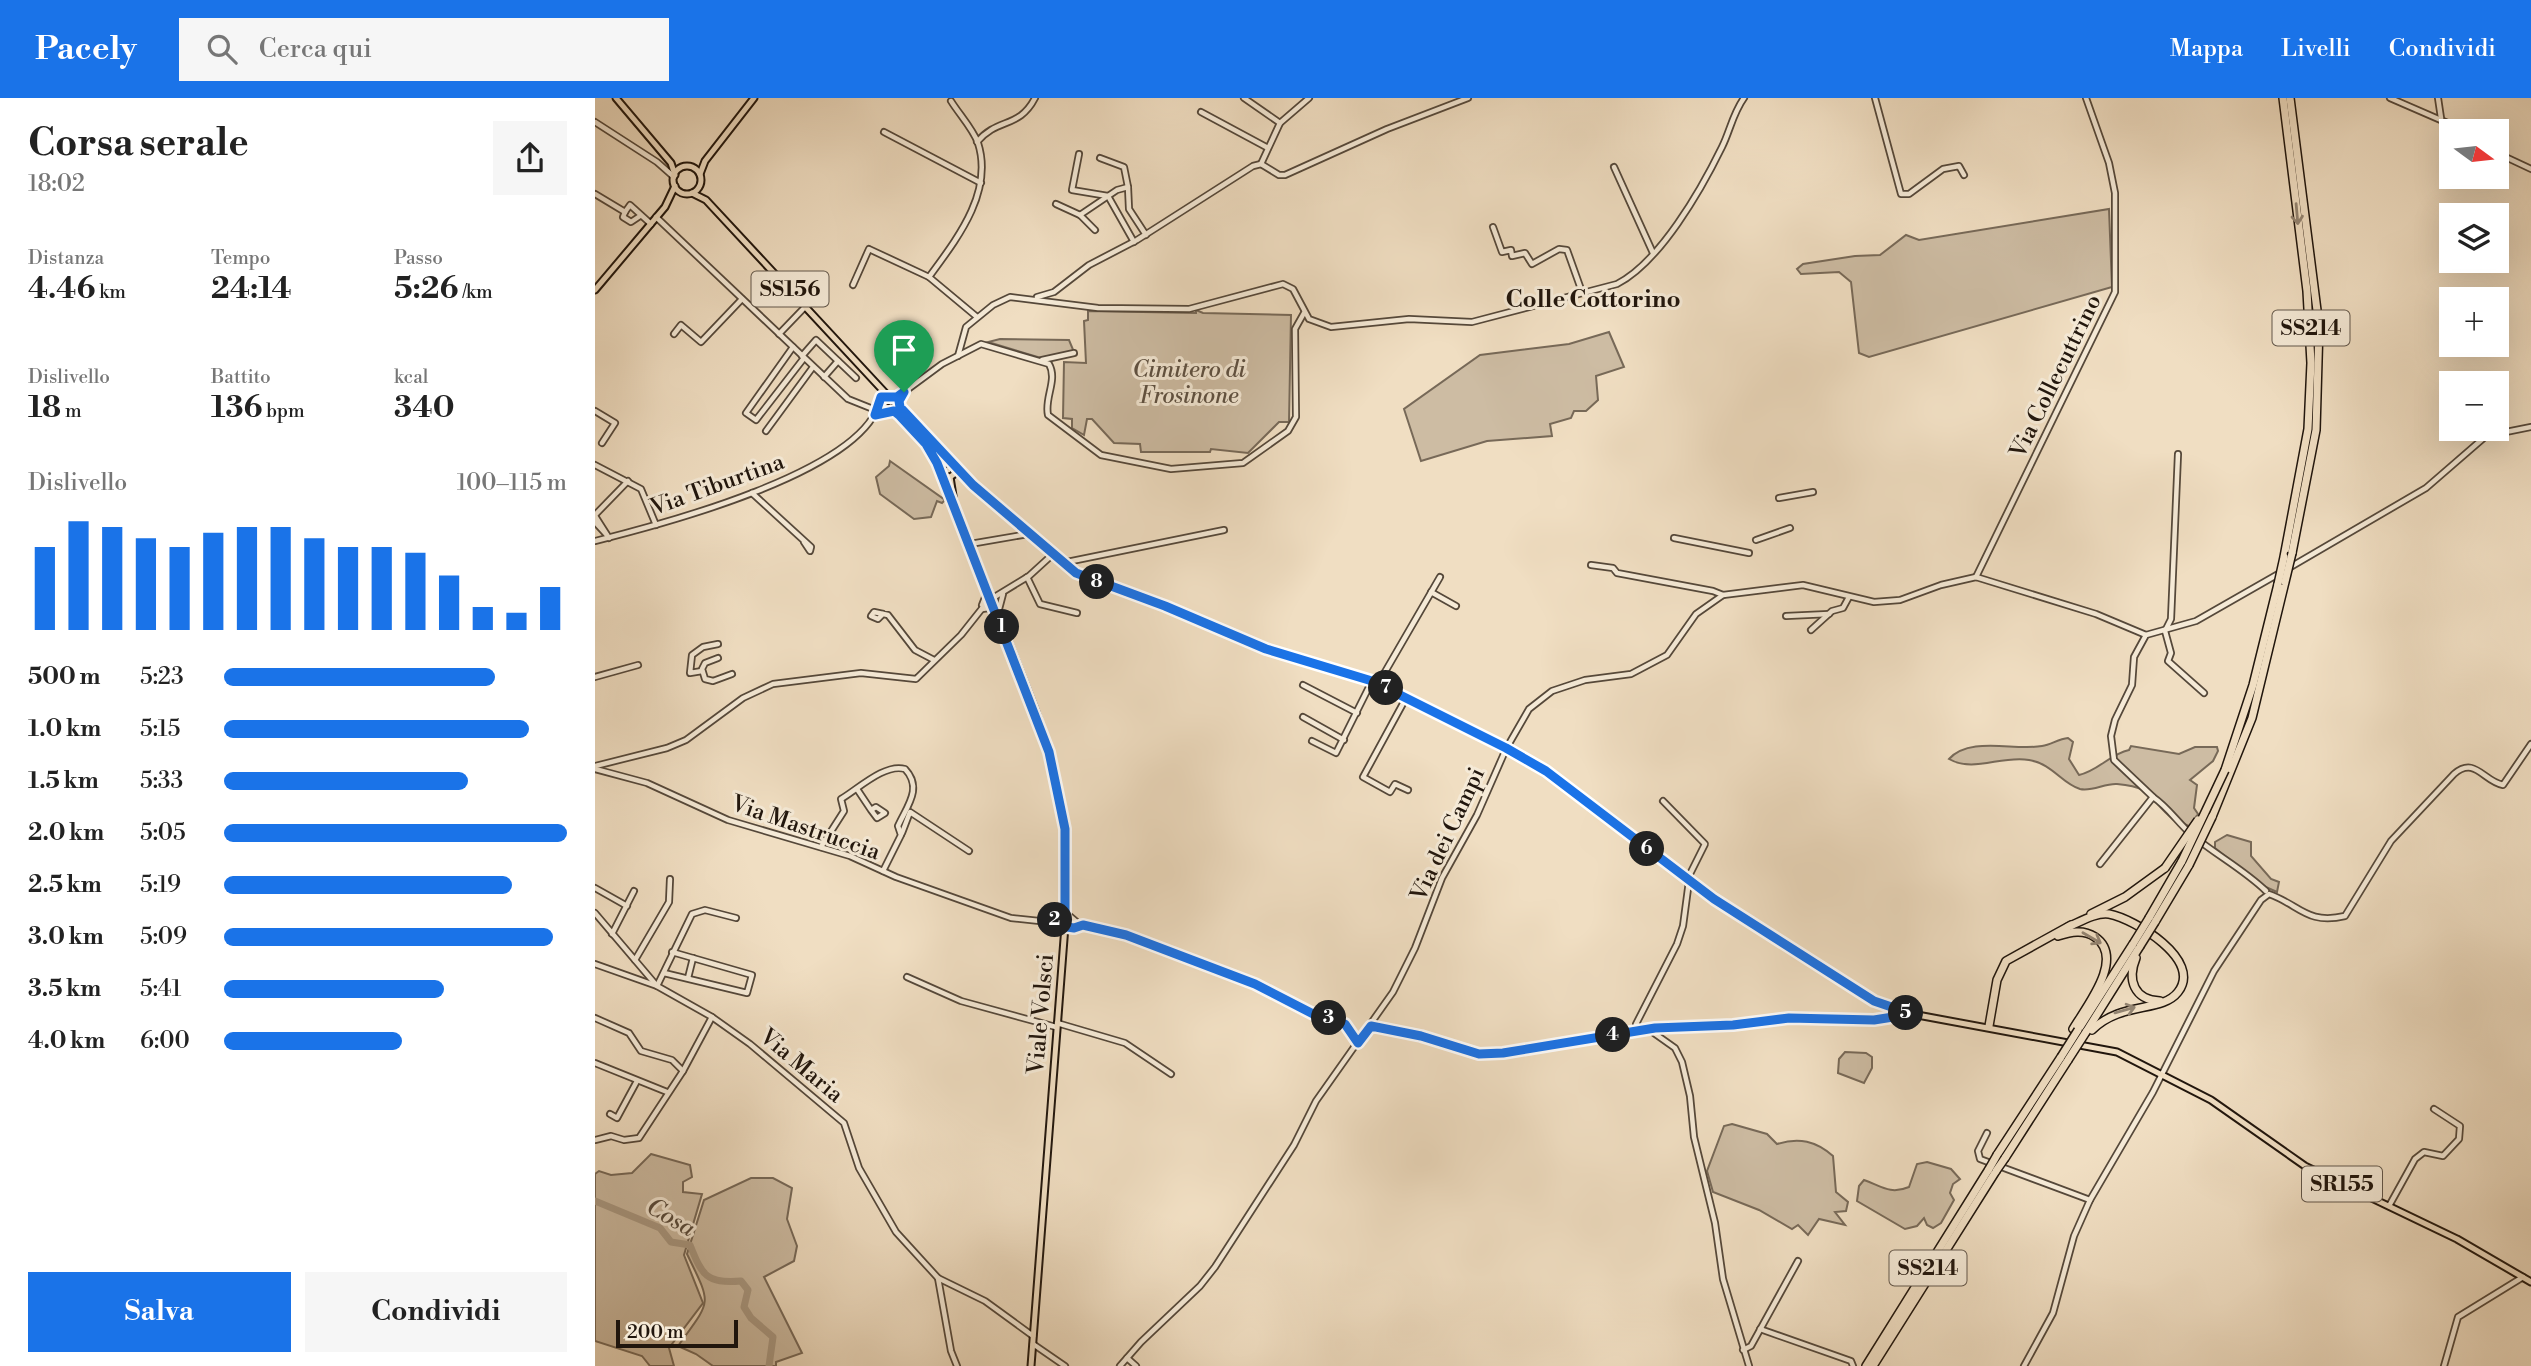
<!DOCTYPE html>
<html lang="it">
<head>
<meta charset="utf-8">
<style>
	body { margin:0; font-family:"Libre Bodoni",serif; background:#f6f6f6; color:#222; height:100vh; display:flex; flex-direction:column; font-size:26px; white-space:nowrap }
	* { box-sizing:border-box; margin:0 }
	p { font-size:23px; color:#767676 }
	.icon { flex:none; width:38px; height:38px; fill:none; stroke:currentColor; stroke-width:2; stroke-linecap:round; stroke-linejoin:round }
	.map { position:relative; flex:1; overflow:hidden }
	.panel { display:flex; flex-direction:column; background:#fff; width:595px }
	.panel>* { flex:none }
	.needle { width:46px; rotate:105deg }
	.controls { position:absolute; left:1844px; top:21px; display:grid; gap:14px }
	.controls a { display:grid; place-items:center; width:70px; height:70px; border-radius:0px; background:#fff; box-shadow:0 7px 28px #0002; font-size:35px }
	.scale { position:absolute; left:21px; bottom:18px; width:122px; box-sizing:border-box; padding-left:7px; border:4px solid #21160d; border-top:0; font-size:19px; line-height:24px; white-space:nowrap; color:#21160d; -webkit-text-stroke:5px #f5ead7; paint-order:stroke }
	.pin { position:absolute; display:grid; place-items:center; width:60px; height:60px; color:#fff; margin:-72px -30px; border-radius:50% 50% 50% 0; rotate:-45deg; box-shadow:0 0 7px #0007 }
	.pin .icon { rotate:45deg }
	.km { position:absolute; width:35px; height:35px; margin:-18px; border-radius:50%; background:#222; color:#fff; font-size:19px; line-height:35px; text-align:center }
	.round { display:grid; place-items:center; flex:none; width:74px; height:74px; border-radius:0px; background:#f6f6f6 }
	.summary { display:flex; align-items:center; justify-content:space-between; height:119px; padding:0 28px }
	h1 { font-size:38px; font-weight:700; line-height:52px }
	.metrics { display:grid; grid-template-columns:repeat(3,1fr); gap:10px; height:119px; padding:7px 28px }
	.metrics div { display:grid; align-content:center }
	.metrics b { font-size:30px; font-weight:700 }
	.metrics small { font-size:19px; font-weight:400 }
	.metrics p { font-size:19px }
	.chart { height:196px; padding:14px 28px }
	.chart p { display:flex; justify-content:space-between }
	.chart svg { width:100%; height:126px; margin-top:7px; stroke:#1a73e8; stroke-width:6 }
	.button { display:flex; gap:14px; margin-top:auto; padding:14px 28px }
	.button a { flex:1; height:80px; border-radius:0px; background:#1a73e8; color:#fff; font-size:28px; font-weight:700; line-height:80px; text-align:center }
	.button a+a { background:#f6f6f6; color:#222 }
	ul { padding:0 28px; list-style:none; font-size:23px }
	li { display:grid; grid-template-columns:112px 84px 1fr; align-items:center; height:52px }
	li i { height:18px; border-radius:9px; background:#1a73e8 }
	header { display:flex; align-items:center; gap:42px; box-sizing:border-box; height:98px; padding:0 35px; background:#1a73e8; color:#fff }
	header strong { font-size:33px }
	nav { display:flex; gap:38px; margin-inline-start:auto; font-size:24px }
	.search { width:490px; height:63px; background:#f6f6f6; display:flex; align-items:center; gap:18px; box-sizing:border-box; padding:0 24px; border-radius:0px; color:#767676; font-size:26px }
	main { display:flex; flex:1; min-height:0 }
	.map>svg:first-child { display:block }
	.green { fill:#cdbca3; stroke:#776958; stroke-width:2 }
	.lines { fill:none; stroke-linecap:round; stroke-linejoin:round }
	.river { stroke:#aa9a84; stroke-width:7 }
	.minor-casing { stroke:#55483a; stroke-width:8 }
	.major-casing { stroke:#21160d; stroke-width:9 }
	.highway-casing { stroke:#21160d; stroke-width:10 }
	.minor { stroke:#f5ead7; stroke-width:4.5 }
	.major { stroke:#f0dec2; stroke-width:5 }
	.highway { stroke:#f0dec2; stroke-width:7 }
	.highway-bridge-casing { stroke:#21160d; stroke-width:10; stroke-linecap:butt }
	.highway-bridge { stroke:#f0dec2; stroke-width:7 }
	.oneway { stroke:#938471 }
	.route-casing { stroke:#fff; stroke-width:14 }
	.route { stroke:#1a73e8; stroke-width:9 }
	.labels { text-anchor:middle; stroke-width:6; stroke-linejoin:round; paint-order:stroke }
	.shield { fill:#f5ead7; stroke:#61564a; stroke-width:2 }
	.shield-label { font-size:21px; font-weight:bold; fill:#21160d }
	.park-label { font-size:23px; font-style:italic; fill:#5d5042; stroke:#f5ead7 }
	.street-label { font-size:23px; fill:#21160d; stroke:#f5ead7 }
	.neighbourhood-label { font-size:24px; font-weight:bold; fill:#21160d; stroke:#f5ead7 }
	.water-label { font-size:24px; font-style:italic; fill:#584b3d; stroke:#f5ead7 }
</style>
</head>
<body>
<header>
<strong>Pacely</strong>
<div class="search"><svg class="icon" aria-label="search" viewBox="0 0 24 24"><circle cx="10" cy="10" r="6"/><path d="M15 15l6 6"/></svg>Cerca qui</div>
<nav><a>Mappa</a><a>Livelli</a><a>Condividi</a></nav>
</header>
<main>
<section class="panel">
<div class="summary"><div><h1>Corsa serale</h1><p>18:02</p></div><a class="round"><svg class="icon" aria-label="share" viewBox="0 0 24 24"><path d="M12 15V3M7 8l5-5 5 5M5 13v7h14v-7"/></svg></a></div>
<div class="metrics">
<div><p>Distanza</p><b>4.46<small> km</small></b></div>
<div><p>Tempo</p><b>24:14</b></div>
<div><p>Passo</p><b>5:26<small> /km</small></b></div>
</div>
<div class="metrics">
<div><p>Dislivello</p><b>18<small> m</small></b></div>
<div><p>Battito</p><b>136<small> bpm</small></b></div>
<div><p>kcal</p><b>340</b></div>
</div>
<div class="chart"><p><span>Dislivello</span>100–115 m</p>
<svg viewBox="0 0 160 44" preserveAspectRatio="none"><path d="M5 44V15M15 44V6M25 44V8M35 44V12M45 44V15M55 44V10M65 44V8M75 44V8M85 44V12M95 44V15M105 44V15M115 44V17M125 44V25M135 44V36M145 44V38M155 44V29"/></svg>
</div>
<ul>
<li><b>500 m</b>5:23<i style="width:79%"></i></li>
<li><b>1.0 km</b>5:15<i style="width:89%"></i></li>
<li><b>1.5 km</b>5:33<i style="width:71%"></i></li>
<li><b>2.0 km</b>5:05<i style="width:100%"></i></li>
<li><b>2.5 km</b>5:19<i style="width:84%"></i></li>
<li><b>3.0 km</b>5:09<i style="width:96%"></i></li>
<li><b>3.5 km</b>5:41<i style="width:64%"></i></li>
<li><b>4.0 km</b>6:00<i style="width:52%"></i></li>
</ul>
<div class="button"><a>Salva</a><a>Condividi</a></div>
</section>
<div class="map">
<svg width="1936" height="1268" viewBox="0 0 1936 1268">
	<rect width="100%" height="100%" fill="#f0dec2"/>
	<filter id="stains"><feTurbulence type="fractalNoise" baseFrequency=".00286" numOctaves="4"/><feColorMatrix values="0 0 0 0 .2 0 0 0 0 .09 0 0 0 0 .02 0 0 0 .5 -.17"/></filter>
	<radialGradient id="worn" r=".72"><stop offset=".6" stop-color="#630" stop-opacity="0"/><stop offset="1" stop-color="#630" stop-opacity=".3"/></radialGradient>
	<g class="green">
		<polygon points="1514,111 1517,189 1274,259 1264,255 1256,184 1244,174 1206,176 1202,171 1208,166 1260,158 1285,157 1311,137 1324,142"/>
		<polygon points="601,212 608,215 696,217 694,324 684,324 653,355 616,351 615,354 546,354 545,346 519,345 497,321 492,321 489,337 477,330 477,321 468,320 469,264 491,265 489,223 493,222 493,213 601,215"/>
		<polygon points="1014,234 1029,269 1001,278 1003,302 991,313 979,313 976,320 955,326 957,338 892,343 826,363 809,311 885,257 974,246"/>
		<polygon points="405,241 474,242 479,254 446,260 393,244"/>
		<polygon points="295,363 350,402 347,405 342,403 336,419 319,421 285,396 281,379 294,368"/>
		<path d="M1473,640l5,4 -4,17 10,16c19,-4 31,-21 50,-25l2,-4 48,8 16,-7h22l1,4 -5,10 -23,19 7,5 -3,23 4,6 -9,12c-5,-3 -11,-3 -15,-6 -26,-20 -18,-33 -57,-36 -12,-1 -25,8 -37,5 -19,-6 -27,-25 -51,-29 -28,-5 -55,13 -80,-1 21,-23 65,-8 93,-13 9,-1 16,-7 26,-8z"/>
		<polygon points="1632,737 1656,744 1656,758 1676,781 1684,784 1682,794 1664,786 1620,750 1620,744"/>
		<polygon points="1250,954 1271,955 1277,959 1277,970 1269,985 1243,975 1244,961"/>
		<path d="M1137,1026l35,10 10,10c22,-7 39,-3 56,12l3,36 12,10 -2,9 -11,1 10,13 -26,-6 -11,16 -10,-10 -6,4 -33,-19 -46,-18 -6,-21 17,-45z"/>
		<polygon points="56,1056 95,1067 97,1079 88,1084 88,1094 107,1096 89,1157 108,1205 74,1250 79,1268 55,1268 47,1258 0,1243 0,1076 4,1073 16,1077 37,1075"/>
		<path d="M1332,1064l24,7 9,10 -7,5 -3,9 4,7 -13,23 -8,5 -6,-3 -3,-7 -7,8 -12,3 -48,-28 2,-15 5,-6c17,6 26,15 45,7l8,-23z"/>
		<path d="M156,1080h22l19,10 -5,31 10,27 -3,15 -30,16 38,76 -26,9v4h-63l-17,-12 -18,-8c34,-47 34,-40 9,-92l17,-54z"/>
	</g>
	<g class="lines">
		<path class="river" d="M0,1103l65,27 11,14 19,3c12,30 16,39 51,36l7,9 -4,17 7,11 22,19 -4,29"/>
		<defs>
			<g id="minor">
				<polyline points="649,0 685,25"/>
				<polyline points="1280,0 1306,96 1314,96 1348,71 1364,68 1369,77"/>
				<polyline points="1795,0 1871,33"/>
				<polyline points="1843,0 1846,20"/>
				<path d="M356,3c8,13 22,28 27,42 16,50 -22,97 -49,134l48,40"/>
				<polyline points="606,14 673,50"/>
				<polyline points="0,24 62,64 79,79"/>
				<polyline points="289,34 386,85"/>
				<path d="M382,44c21,-25 42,-13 58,-44"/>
				<polyline points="1902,55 1936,71"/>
				<polyline points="484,56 477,92 513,98 539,144"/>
				<polyline points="505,60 529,69 533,89"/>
				<polyline points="666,66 685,25 714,0"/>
				<polyline points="1019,69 1058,155"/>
				<polyline points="0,96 30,114"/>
				<polyline points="461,106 485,117 522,92 533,89 534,111 551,137"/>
				<polyline points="30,114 35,107 56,126"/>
				<polyline points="30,114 28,119 36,124 45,118"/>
				<polyline points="485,117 500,132"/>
				<polyline points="61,119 253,301 278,311 280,317"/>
				<polyline points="898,129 907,154 916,152 917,158 930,155 937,166 964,151 972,152 987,194"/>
				<polyline points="258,187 274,151 334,179"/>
				<polyline points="442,199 459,194 494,167 542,142 658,68 666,66 684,77 690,77 792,31 873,0"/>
				<polyline points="79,236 86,227 106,244 147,201"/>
				<polyline points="184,236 210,209"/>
				<polyline points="198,249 151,315 161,322 209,260"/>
				<polyline points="207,258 221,242 261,280"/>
				<path d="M363,258l8,-29 27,-22 17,-8 88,11 91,1 94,-25 10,5 16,30 22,8 78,-8 63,3 145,-38c43,-22 84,-94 105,-137 8,-16 11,-34 22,-49"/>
				<polyline points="447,262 479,255"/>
				<polyline points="229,279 243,263"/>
				<path d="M295,299l10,-2 42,-31 39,-20 68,20c9,16 -5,34 -1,51l53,40 70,14 72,-6 45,-32 8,-14 -1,-88 9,-16"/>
				<polyline points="0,313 20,325 7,345"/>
				<polyline points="171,333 218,269"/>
				<polyline points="1583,356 1576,521 1570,533 1576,555 1573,563 1609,595"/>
				<polyline points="0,367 46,391 61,427"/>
				<polyline points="157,395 216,449 215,453 209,444"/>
				<polyline points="1184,400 1218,394"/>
				<polyline points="0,417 33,383"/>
				<polyline points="0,418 14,440"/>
				<polyline points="0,424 11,436"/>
				<polyline points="1079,440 1154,455"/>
				<polyline points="1161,442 1195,430"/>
				<path d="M0,443c64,-16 270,-69 285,-141"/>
				<polyline points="375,446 433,436"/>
				<polyline points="467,465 629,432"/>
				<polyline points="996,467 1018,470 1022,475 1118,493 1128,497"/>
				<polyline points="1692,471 1831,390 1891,338 1936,329"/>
				<polyline points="432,479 445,506 482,515"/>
				<polyline points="1381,479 1520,194 1520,95 1514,65 1491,0"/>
				<polyline points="1381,479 1501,516 1551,537"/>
				<polyline points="836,494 861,508"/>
				<polyline points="387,507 393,492"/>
				<polyline points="387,511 394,510 403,518"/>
				<polyline points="403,515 408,496"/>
				<polyline points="288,516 283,521 276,518 279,514 293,517 320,552 339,562"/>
				<polyline points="1191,518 1234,516"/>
				<polyline points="1216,532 1237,513 1248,510 1254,499"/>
				<polyline points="123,560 110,565 107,571 110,581 118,583 137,576"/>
				<polyline points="107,573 95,575 97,557 108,549 123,546"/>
				<polyline points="0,579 43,567"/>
				<polyline points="783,586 845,479"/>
				<polyline points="708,587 762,615"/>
				<polyline points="811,600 768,679 795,694 800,686 813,692"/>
				<polyline points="708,619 749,642"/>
				<polyline points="717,643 741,655 777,583"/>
				<polyline points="0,668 72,650 91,642 148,600 178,586 266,575 321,581 366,537 393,503 434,478 457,457"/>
				<polyline points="0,671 52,685 133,722 255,758 301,779 416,820 454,824 470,814 484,826 531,837 593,859 660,885 724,919 750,926 763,945"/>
				<polyline points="262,691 276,712 281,709 290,715 282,720 276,712"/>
				<polyline points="1558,699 1519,662 1516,638 1520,622 1537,587 1539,559 1551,537 1601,523 1685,475"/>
				<polyline points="1068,703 1110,746 1092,782"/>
				<polyline points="307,735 315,714 374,753"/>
				<path d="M226,749l23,-36 -3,-12c17,-10 44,-36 64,-30 18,19 2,37 -7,57l3,9 -18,36"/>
				<path d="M1505,766l53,-67c15,10 25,26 39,38 24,20 51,34 74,56"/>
				<polyline points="0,790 32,808"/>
				<polyline points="0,815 62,888 117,919 155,946 249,1025 264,1070 301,1134 343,1180 356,1253 362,1268"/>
				<polyline points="459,827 487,828"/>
				<polyline points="17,836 39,793"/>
				<polyline points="40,862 74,804 75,781"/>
				<polyline points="0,866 62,888 97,816 110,812 141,820"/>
				<polyline points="69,875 152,895 157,877 77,854"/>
				<polyline points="312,879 366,903 461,929"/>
				<polyline points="93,880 98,860"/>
				<polyline points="0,920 34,935 46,953 77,962 88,973 44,1040 29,1042 16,1038 0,1042"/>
				<polyline points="462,925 530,945 576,976"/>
				<polyline points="776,928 826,938 884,956 908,955 1056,933 1080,950 1087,964 1095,998 1099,1039 1120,1125 1128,1181 1154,1268"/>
				<polyline points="1049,933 1041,926 1082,846 1088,828 1094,783"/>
				<polyline points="1056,933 1060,930 1138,927 1194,920 1279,922 1317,916"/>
				<polyline points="0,965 72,994"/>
				<polyline points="88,973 117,919"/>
				<polyline points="15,1016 22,1020 42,983"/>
				<polyline points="1392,1035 1383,1053 1385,1061 1495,1102"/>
				<polyline points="1794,1108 1820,1061 1829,1054 1848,1058 1864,1041 1865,1028 1839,1011"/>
				<polyline points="343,1180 390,1203 438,1238"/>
				<polyline points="1165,1231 1256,1263 1258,1268"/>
				<polyline points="438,1246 470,1268"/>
				<polyline points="1148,1252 1156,1248 1203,1163"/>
				<polyline points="532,1260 541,1268"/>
				<polyline points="525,1268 546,1244 605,1188 620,1169 699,1047 721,1003 798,894 820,850 847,780 882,717 911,651 934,611 957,593 990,582 1036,576 1072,557 1101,516 1128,497 1208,487 1279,504 1305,502 1346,487 1381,479"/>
				<path d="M1429,1268l29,-53 21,-77 16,-36 63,-108 61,-121 47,-71 8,-6c31,11 38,31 76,22l46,-75 63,-67c21,-18 29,7 49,11l28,-41"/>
				<polyline points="1849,1268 1863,1219 1928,1179"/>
			</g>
			<g id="major">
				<polyline points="21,0 76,65 80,77"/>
				<circle cx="92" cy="82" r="14"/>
				<polyline points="105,76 110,63 159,0"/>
				<polyline points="97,95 111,102 294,299"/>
				<polyline points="0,192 70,109 80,88"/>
				<circle cx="353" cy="372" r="7"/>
				<polyline points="359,369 457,457 481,475 570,508 671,551 777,583 951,673 1092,782 1279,903 1317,916 1522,954 1616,1002 1710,1068 1862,1141 1936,1184"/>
				<path d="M346,374c-14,-31 -33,-49 -59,-68v-7l9,1 60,66"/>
				<polyline points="347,376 349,388 369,430 441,614 454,654 470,731 470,828 436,1268"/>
				<polyline points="355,379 359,404"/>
			</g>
			<g id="highway">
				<polyline points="1688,0 1712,193 1716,265 1713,331 1689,459"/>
				<polyline points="1695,0 1724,228 1721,332 1697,455"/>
				<polyline points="1630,672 1658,587 1683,486"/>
				<polyline points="1617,719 1657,620 1690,484"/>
				<polyline points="1496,816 1530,799 1570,770"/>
				<polyline points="1554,820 1587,763"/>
				<polyline points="1560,824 1594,767"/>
				<path d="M1473,829c12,-5 28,-15 41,-13 26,5 94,46 69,78 -16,21 -57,9 -86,38"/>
				<path d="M1463,838c13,-4 25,-7 37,1 31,21 -9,70 -22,92"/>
				<path d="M1541,860c-9,22 -2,42 24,43"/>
				<polyline points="1394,928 1402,882 1411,863 1476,827"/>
				<polyline points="1483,932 1538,846"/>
				<polyline points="1491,934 1545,848"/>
				<polyline points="1402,1057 1466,959"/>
				<polyline points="1410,1060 1473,962"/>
				<polyline points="1271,1268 1394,1071"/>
				<polyline points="1278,1268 1401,1073"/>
			</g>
		</defs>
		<use href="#minor" class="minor-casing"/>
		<use href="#major" class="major-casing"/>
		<use href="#highway" class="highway-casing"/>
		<use href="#minor" class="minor"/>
		<use href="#major" class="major"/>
		<use href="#highway" class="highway"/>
		<defs>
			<g id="highway-bridge">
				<polyline points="1690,484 1697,455"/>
				<polyline points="1683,486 1689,459"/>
				<polyline points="1587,763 1630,672"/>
				<polyline points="1594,767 1617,719"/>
				<polyline points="1570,770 1603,722"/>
				<polyline points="1538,846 1554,820"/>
				<polyline points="1545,848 1560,824"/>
				<polyline points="1466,959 1483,932"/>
				<polyline points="1473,962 1491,934"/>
				<polyline points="1394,1071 1402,1057"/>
				<polyline points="1401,1073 1410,1060"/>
			</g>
		</defs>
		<use href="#highway-bridge" class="highway-bridge-casing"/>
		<use href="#highway-bridge" class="highway-bridge"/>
	</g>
	<defs><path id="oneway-shaft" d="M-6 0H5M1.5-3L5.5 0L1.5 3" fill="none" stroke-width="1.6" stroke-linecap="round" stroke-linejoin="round" transform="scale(1.75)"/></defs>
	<g class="oneway">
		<use href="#oneway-shaft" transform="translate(1702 116) rotate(85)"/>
		<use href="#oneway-shaft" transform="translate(1497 840) rotate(30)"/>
		<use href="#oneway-shaft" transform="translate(1530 912) rotate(-16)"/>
	</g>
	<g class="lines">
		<defs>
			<polygon id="route" points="309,294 304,303 305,309 378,387 481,475 570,508 671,551 777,583 911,650 951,673 1119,801 1279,903 1317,916 1279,922 1194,920 1138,927 1060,930 908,955 884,956 826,938 776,928 763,945 750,926 724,919 660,886 531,837 488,827 479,830 459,827 454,824 470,814 470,731 454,654 342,365 331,346 304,317 299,313 280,317 286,299 302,299"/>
		</defs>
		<use href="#route" class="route-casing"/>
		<use href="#route" class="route"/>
	</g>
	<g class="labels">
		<g class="shield">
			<rect x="156.5" y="173.5" width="77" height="35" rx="5"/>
			<rect x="1677.5" y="212.5" width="77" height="35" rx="5"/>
			<rect x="1707" y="1068.5" width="80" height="35" rx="5"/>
			<rect x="1294.5" y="1152.5" width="77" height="35" rx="5"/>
		</g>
		<g class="shield-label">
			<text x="195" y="198">SS156</text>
			<text x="1716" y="237">SS214</text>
			<text x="1747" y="1093">SR155</text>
			<text x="1333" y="1177">SS214</text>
		</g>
		<g class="park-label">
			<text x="594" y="279">Cimitero di<tspan x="594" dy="26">Frosinone</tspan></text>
		</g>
		<g class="street-label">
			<text transform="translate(1460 278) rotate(-64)" y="8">Via Collecuttrino</text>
			<text transform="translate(122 386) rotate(-20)" y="8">Via Tiburtina</text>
			<text transform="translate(211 729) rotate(19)" y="8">Via Mastruccia</text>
			<text transform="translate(852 736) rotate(-65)" y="8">Via dei Campi</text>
			<text transform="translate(445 916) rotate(-85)" y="8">Viale Volsci</text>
			<text transform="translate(207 967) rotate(40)" y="8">Via Maria</text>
		</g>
		<g class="neighbourhood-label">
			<text x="998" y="209">Colle Cottorino</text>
		</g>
		<g class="water-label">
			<text transform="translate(76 1119) rotate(30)" y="8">Cosa</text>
		</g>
	</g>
	<rect width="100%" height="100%" filter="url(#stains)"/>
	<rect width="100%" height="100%" fill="url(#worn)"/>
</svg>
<div class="controls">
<a><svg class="needle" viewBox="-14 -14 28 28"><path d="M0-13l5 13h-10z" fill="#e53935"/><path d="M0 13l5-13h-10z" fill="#767676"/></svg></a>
<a><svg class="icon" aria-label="layers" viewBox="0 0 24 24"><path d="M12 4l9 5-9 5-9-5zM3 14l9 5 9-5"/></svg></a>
<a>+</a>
<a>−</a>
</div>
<div class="scale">200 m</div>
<div class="pin" style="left:309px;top:294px;background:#1e9e55"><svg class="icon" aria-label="arrive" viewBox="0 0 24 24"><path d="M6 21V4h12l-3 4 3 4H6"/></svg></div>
<b class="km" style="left:407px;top:529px">1</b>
<b class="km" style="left:460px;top:822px">2</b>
<b class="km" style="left:734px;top:920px">3</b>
<b class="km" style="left:1018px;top:937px">4</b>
<b class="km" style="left:1311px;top:915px">5</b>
<b class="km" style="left:1052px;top:751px">6</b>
<b class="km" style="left:791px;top:590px">7</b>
<b class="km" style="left:502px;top:484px">8</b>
</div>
</main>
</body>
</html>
